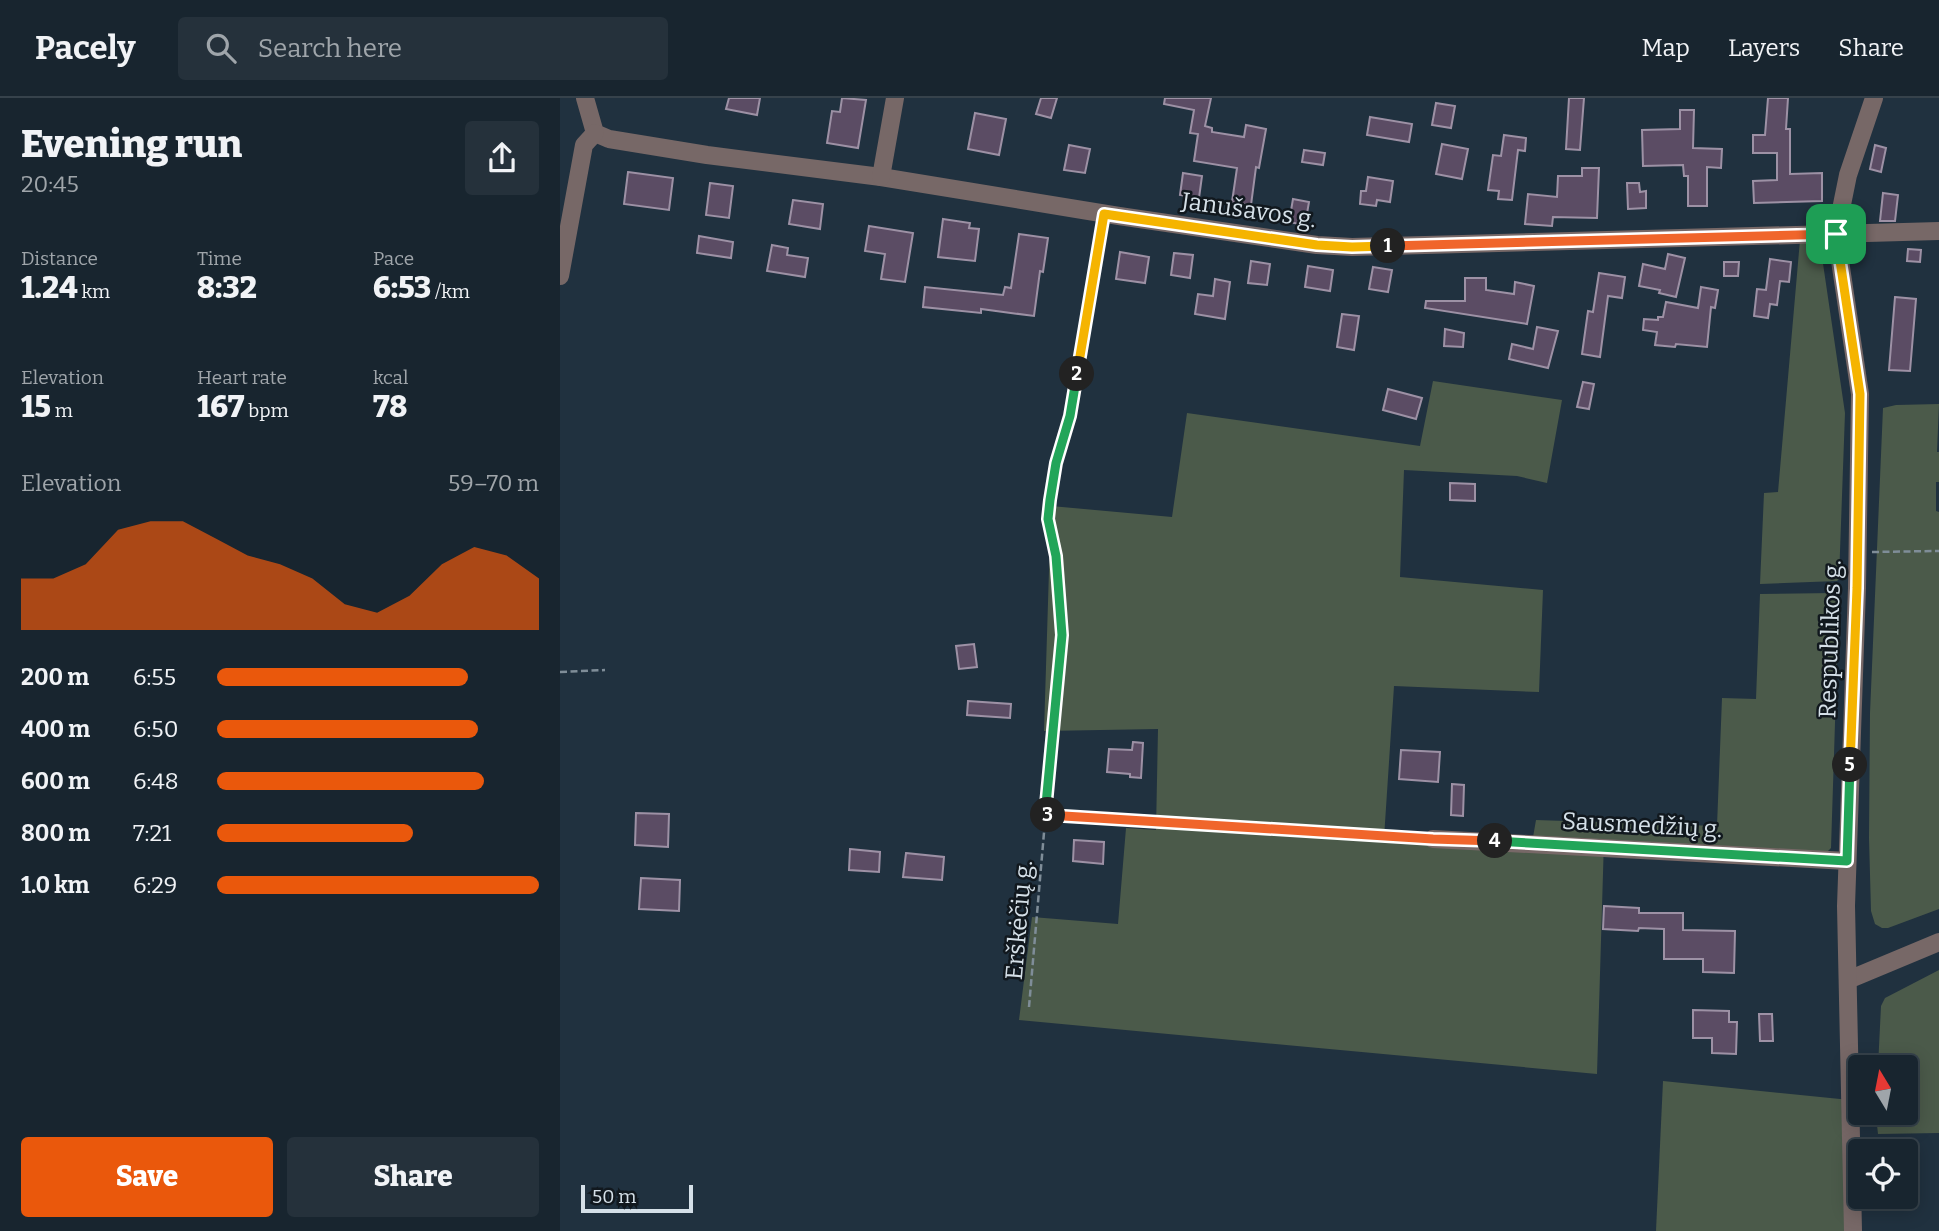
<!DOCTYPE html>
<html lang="en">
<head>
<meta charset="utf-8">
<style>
	body { margin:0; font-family:Bitter,serif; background:#25313b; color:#f1f3f6; height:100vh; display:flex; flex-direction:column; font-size:26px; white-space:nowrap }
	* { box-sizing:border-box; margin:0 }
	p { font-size:23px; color:#9fa5aa }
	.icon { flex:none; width:38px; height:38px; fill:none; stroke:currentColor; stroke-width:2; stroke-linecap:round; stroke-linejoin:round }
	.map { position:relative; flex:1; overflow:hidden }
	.details { display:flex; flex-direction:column; background:#18252f; width:560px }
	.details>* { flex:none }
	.needle { width:46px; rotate:350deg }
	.controls { position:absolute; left:1288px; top:957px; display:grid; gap:14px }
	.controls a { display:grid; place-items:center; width:70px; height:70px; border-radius:7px; background:#18252f; box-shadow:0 4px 18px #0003,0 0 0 2px #36424b; font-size:35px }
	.scale { position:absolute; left:21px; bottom:18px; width:112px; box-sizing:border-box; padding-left:7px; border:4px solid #d5e0e8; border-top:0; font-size:19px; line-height:24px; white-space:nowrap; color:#d5e0e8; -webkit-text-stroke:5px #11181e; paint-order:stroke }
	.pin { position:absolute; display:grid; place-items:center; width:60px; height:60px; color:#fff; margin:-30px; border-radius:14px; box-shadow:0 4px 10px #0006 }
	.km { position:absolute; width:35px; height:35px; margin:-18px; border-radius:50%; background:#222; color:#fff; font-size:19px; line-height:35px; text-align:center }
	.round { display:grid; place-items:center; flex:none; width:74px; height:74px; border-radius:7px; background:#25313b }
	.headline { display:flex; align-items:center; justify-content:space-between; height:119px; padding:0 21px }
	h1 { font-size:38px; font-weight:800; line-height:52px }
	.stats { display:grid; grid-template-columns:repeat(3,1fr); gap:10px; height:119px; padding:7px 21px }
	.stats div { display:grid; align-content:center }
	.stats b { font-size:30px; font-weight:800 }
	.stats small { font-size:19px; font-weight:400 }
	.stats p { font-size:19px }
	.chart { height:196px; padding:14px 21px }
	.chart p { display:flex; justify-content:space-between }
	.chart svg { width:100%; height:126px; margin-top:7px; fill:#ea580c; opacity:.7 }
	.primary-button { display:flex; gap:14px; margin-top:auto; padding:14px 21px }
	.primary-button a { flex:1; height:80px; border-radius:7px; background:#ea580c; color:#fff; font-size:28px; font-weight:800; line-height:80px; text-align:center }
	.primary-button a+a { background:#25313b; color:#f1f3f6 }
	ul { padding:0 21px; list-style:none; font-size:23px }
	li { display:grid; grid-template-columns:112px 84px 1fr; align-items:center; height:52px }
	li i { height:18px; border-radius:9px; background:#ea580c }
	header { display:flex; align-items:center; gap:42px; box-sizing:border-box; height:98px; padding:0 35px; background:#18252f; border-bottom:2px solid #36424b }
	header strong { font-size:33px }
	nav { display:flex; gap:38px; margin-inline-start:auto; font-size:24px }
	.search { width:490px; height:63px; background:#25313b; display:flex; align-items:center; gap:18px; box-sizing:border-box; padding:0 24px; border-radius:7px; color:#9fa5aa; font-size:26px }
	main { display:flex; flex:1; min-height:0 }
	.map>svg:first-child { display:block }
	.green { fill:#4b5a4a }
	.building { fill:#5b4c64; stroke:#9d91a5; stroke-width:2 }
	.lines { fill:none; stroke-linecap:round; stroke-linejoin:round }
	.path { stroke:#7f8d98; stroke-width:2.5; stroke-dasharray:7 3.5; stroke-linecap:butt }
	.minor { stroke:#776867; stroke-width:18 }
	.split-1-casing { stroke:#fff; stroke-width:14 }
	.split-2-casing { stroke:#fff; stroke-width:14 }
	.split-3-casing { stroke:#fff; stroke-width:14 }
	.split-4-casing { stroke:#fff; stroke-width:14 }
	.split-5-casing { stroke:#fff; stroke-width:14 }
	.split-6-casing { stroke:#fff; stroke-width:14 }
	.split-1 { stroke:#f0652b; stroke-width:9 }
	.split-2 { stroke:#f5b400; stroke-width:9 }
	.split-3 { stroke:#22a559; stroke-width:9 }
	.split-4 { stroke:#f0652b; stroke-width:9 }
	.split-5 { stroke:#22a559; stroke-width:9 }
	.split-6 { stroke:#f5b400; stroke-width:9 }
	.labels { text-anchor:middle; stroke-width:5; stroke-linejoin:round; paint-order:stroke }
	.street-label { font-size:24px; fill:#d5e0e8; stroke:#11181e }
</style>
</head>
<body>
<header>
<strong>Pacely</strong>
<div class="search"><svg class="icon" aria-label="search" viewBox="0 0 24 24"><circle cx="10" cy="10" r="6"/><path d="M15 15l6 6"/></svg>Search here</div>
<nav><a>Map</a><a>Layers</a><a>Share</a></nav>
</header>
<main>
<section class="details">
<div class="headline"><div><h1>Evening run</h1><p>20:45</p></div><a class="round"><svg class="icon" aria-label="share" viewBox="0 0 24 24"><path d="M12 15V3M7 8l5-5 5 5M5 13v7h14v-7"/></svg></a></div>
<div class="stats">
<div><p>Distance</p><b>1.24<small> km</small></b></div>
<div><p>Time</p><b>8:32</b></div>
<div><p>Pace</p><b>6:53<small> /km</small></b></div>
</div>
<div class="stats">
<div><p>Elevation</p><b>15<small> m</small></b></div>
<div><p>Heart rate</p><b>167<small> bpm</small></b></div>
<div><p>kcal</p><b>78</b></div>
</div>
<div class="chart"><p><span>Elevation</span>59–70 m</p>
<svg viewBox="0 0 160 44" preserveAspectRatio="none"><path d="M0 44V26L10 26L20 21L30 9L40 6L50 6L60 12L70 18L80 21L90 26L100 35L110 38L120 32L130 21L140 15L150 18L160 26V44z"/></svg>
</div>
<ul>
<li><b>200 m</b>6:55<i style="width:78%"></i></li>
<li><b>400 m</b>6:50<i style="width:81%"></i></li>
<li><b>600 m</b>6:48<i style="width:83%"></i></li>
<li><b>800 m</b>7:21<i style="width:61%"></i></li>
<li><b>1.0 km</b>6:29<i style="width:100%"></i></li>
</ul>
<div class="primary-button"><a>Save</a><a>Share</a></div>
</section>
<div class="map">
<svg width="1379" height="1133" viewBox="0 0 1379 1133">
	<rect width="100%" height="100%" fill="#20313f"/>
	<g class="green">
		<polygon points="1240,142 1249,143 1250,145 1256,147 1261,152 1285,315 1279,481 1277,483 1200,486 1204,395 1218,394"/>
		<polygon points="873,283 1002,302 987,385 957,378 844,372 840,479 983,492 979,594 834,588 824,740 972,745 976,722 1157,728 1162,600 1196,601 1200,496 1275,495 1279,500 1271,750 1266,755 1044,742 1037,976 459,922 472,819 558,826 566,730 596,732 598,631 484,633 491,408 612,419 627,315 860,348"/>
		<polygon points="1379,306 1377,354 1379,354 1379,384 1376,384 1376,413 1379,414 1379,811 1328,830 1322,830 1315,826 1311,813 1309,740 1310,615 1323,310 1336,307"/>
		<polygon points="1379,872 1379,1035 1318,1036 1317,1027 1321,1023 1322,1015 1346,1015 1346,970 1318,969 1321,908 1325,900"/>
		<polygon points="1103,983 1290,1002 1293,1133 1096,1133"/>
	</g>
	<g class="building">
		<polygon points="169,0 200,0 197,17 166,11"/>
		<polygon points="282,0 306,2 298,50 267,45 272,13 280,14"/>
		<polygon points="481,0 497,0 491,20 476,16"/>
		<polygon points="605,0 651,0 645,28 652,30 652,34 684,39 686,27 706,31 699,70 696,69 691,107 672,104 677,70 634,63 638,36 630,35 634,12 604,6"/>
		<polygon points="1009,0 1024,0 1020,52 1006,51"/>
		<polygon points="1208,0 1228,0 1226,31 1230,31 1230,76 1262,75 1262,103 1194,105 1193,83 1217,82 1217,55 1193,55 1193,37 1205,37"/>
		<polygon points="876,5 895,8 891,30 872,27"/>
		<polygon points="1120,12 1134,12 1133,50 1162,51 1161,70 1147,69 1147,108 1128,108 1128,78 1124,78 1123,67 1083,68 1082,32 1120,31"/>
		<polygon points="415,15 446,21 439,57 408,51"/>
		<polygon points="810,19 852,26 849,44 807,37"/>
		<polygon points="944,37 966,40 965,53 958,52 952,102 938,101 939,93 928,92 933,57 941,58"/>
		<polygon points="882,46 908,51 902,81 876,76"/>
		<polygon points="509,47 530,51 525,75 504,72"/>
		<polygon points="1315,47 1326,50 1321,74 1310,71"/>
		<polygon points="744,52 765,55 763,67 742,64"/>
		<polygon points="1022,70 1039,70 1037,120 993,119 992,128 965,126 968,96 997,99 998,78 1022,78"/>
		<polygon points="68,74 113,80 109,112 64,106"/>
		<polygon points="623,75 642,78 639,100 620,97"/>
		<polygon points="808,79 833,83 830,104 817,102 816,108 800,106 801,93 806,93"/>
		<polygon points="150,85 173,88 169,120 146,117"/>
		<polygon points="1067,85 1079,85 1080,94 1086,93 1086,110 1068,111"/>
		<polygon points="1323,95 1338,97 1335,123 1320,123"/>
		<polygon points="733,101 749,104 745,127 729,124"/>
		<polygon points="233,102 263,106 260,131 229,126"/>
		<polygon points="383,121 410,125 409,130 419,131 415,163 378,159"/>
		<polygon points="309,128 353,135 345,184 321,181 325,156 305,153"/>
		<polygon points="459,136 488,140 483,174 480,173 474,218 421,211 421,215 363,209 365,189 443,197 445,189 451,190"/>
		<polygon points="139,138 173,144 171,160 137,155"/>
		<polygon points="212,147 228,150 227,157 248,160 245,179 207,173"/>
		<polygon points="1348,151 1361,152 1360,164 1347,163"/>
		<polygon points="560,154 589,159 585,185 556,181"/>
		<polygon points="614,155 633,157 630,180 611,177"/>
		<polygon points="1108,156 1125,160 1116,199 1099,195 1100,192 1079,188 1083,166 1105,171"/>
		<polygon points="1210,161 1231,164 1229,184 1220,183 1217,207 1210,206 1208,220 1194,218 1197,191 1206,192"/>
		<polygon points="691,163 710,166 707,187 688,185"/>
		<polygon points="1164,164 1179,164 1178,178 1164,178"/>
		<polygon points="748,168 773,172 770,193 745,189"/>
		<polygon points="813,169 832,172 828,194 809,191"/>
		<polygon points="1039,175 1065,179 1062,200 1048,198 1040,259 1022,256 1028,213 1033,214"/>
		<polygon points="905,180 926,180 926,192 954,196 955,184 974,188 967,226 865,210 866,203 905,203"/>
		<polygon points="655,181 670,184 665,221 635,216 638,196 653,198"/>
		<polygon points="1141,189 1158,192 1155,210 1151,209 1147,249 1116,246 1115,249 1095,247 1097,234 1083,232 1084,221 1098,222 1098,219 1103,219 1106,204 1138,210"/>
		<polygon points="1335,199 1356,201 1350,273 1329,272"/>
		<polygon points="782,216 799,218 794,252 777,249"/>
		<polygon points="977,229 998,233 988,270 949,261 952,246 973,251"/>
		<polygon points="885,231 904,235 903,249 884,248"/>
		<polygon points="1023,284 1034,286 1029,311 1017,309"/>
		<polygon points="828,291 862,300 856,321 823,312"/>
		<polygon points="890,385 915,386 915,403 890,402"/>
		<polygon points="414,546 417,569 399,571 396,548"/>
		<polygon points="408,603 451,606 450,620 407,617"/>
		<polygon points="573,644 583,645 581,680 570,679 570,676 547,674 549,651 572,652"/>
		<polygon points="841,652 880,654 878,684 839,681"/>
		<polygon points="892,686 904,687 903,718 891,717"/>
		<polygon points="76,715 109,716 108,749 75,747"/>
		<polygon points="514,742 544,744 543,766 513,763"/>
		<polygon points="290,751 320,754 319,774 289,772"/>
		<polygon points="346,755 384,759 382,782 343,779"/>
		<polygon points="81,780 120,782 119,813 79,811"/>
		<polygon points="1044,808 1079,810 1079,815 1123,815 1123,832 1175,833 1174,875 1143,874 1143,861 1104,861 1104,831 1079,830 1078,833 1043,831"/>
		<polygon points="1133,912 1169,913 1169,924 1177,924 1176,956 1152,955 1152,940 1133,940"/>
		<polygon points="1199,916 1212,916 1213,943 1200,943"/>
	</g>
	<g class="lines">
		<g class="path">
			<polyline points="1312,454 1379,453"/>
			<polyline points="0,574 45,572"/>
			<polyline points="485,717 859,740"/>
			<polyline points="469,909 501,537 496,458 488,421 490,402 496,365 510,318 541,132"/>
		</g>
		<g class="minor">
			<polyline points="25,0 35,35 49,41 147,57 321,79 559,118 757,147 792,149 1379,133"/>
			<polyline points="321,79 335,0"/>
			<polyline points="0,178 24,47 35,35"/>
			<polyline points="873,741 1287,763"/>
			<polyline points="1288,882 1379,844"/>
			<polyline points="1293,1133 1286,808 1297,490 1300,296 1276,136 1288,77 1314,0"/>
		</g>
	</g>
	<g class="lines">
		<defs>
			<polyline id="split-1" points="828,148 1276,136"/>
			<polyline id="split-2" points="517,276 544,116 757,147 792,149 828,148"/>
			<polyline id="split-3" points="488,717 485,717 502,537 496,458 488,421 490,402 496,365 510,318 517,276"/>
			<polyline id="split-4" points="488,717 873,741 935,743"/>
			<polyline id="split-5" points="935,743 1287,763 1290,667"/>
			<polyline id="split-6" points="1276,136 1300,296 1297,490 1290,667"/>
		</defs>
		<use href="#split-1" class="split-1-casing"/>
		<use href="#split-2" class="split-2-casing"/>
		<use href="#split-3" class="split-3-casing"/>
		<use href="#split-4" class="split-4-casing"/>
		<use href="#split-5" class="split-5-casing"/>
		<use href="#split-6" class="split-6-casing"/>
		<use href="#split-1" class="split-1"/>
		<use href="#split-2" class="split-2"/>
		<use href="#split-3" class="split-3"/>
		<use href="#split-4" class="split-4"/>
		<use href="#split-5" class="split-5"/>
		<use href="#split-6" class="split-6"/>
	</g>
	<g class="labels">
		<g class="street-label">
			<text transform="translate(689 112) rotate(8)" y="8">Janušavos g.</text>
			<text transform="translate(1270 541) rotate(-88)" y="8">Respublikos g.</text>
			<text transform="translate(1082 727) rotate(3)" y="8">Sausmedžių g.</text>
			<text transform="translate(459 822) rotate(-85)" y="8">Erškėčių g.</text>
		</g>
	</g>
</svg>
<div class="controls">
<a><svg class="needle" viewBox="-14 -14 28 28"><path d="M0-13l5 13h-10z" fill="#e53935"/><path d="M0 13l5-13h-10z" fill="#9fa5aa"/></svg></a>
<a><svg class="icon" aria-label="locate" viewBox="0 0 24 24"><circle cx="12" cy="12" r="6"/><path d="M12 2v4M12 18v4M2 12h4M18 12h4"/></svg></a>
</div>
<div class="scale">50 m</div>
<div class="pin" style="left:1276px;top:136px;background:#1e9e55"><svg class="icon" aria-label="arrive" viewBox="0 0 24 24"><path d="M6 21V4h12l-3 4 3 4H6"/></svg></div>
<b class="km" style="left:828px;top:148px">1</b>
<b class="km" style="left:517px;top:276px">2</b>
<b class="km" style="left:488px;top:717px">3</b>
<b class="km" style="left:935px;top:743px">4</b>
<b class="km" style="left:1290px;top:667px">5</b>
</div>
</main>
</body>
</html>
